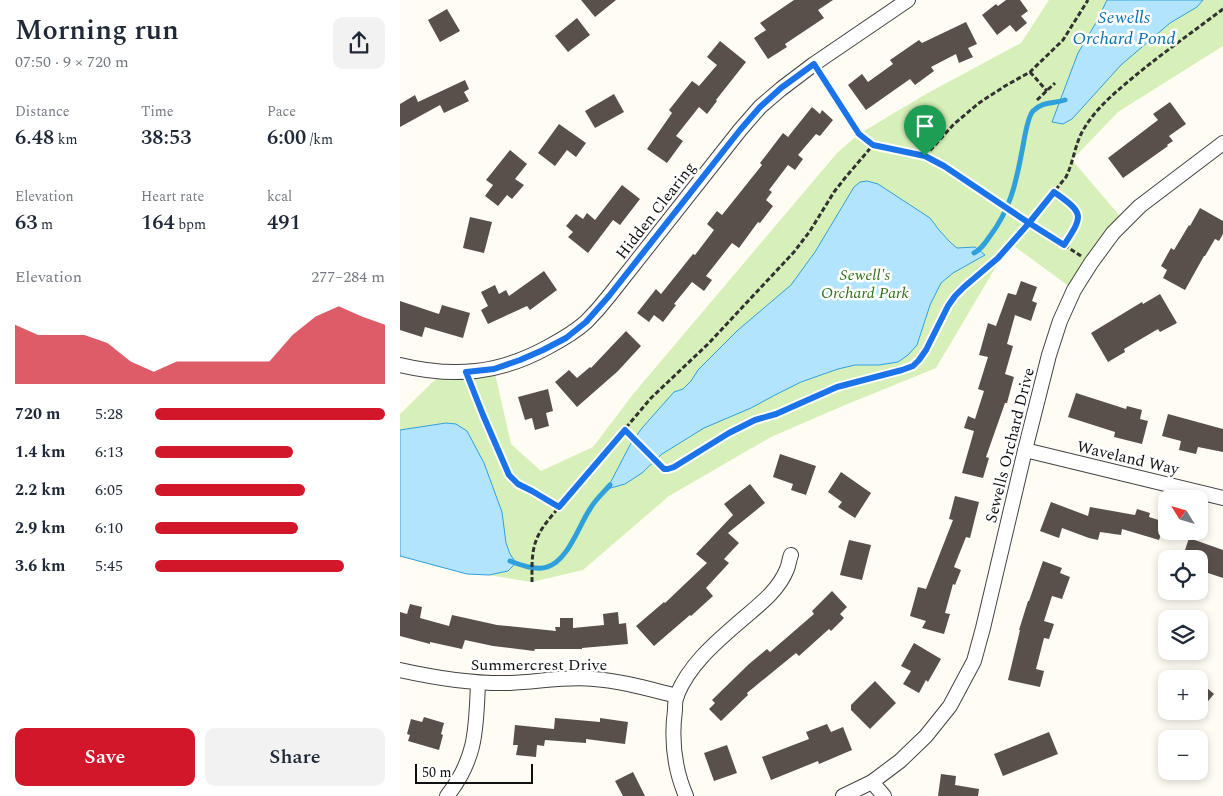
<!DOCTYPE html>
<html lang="en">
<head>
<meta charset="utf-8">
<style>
	body { margin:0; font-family:Spectral,serif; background:#f2f2f3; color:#1f2937; height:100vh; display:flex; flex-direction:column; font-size:19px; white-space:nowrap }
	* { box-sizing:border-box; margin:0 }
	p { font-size:16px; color:#747a83 }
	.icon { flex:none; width:28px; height:28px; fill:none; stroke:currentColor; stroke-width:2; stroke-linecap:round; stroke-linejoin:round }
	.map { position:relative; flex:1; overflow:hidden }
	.drawer { display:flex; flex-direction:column; background:#fff; width:400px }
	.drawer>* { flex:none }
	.needle { width:32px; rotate:307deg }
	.tools { position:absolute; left:758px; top:490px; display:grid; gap:10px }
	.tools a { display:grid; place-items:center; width:50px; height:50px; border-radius:10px; background:#fff; box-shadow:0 2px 8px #0003; font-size:25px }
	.scale { position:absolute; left:15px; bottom:12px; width:118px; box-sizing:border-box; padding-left:5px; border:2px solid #101010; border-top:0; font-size:14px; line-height:18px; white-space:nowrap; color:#101010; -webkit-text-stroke:4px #fff; paint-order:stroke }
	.pin { position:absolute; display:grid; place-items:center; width:42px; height:42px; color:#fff; margin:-51px -21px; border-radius:50% 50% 50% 0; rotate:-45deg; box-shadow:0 0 5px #0007 }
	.pin .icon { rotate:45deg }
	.round { display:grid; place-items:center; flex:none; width:52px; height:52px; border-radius:10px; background:#f2f2f3 }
	.overview { display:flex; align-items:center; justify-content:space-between; height:85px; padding:0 15px }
	h1 { font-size:28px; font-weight:600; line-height:38px }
	.metrics { display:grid; grid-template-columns:repeat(3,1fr); gap:8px; height:85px; padding:5px 15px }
	.metrics div { display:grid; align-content:center }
	.metrics b { font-size:21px; font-weight:600 }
	.metrics small { font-size:14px; font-weight:400 }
	.metrics p { font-size:14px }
	.chart { height:140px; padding:10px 15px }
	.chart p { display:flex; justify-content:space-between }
	.chart svg { width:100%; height:90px; margin-top:5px; fill:#d11729; opacity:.7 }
	.action { display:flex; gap:10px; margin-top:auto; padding:10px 15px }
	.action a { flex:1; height:58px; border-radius:10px; background:#d11729; color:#fff; font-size:20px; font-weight:600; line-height:58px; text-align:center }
	.action a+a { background:#f2f2f3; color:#1f2937 }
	ul { padding:0 15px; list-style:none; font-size:16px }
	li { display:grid; grid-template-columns:80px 60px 1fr; align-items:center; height:38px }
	li i { height:12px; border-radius:6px; background:#d11729 }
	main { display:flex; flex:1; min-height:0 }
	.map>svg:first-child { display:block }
	.green { fill:#d7efb8 }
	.water { fill:#b2e4fd; stroke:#30a0dc }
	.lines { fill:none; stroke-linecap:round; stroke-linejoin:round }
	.stream { stroke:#30a0dc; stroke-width:5 }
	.building { fill:#5a504b }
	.minor-casing { stroke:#434343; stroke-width:16 }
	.path { stroke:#323232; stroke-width:3; stroke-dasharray:5 2.5; stroke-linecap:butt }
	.minor { stroke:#fff; stroke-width:14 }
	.route-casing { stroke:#fff; stroke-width:10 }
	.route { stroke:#1a73e8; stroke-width:6 }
	.labels { text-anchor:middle; stroke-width:5; stroke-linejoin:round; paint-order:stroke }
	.street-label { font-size:16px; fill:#101010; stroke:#fff }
	.park-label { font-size:16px; font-style:italic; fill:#2f7118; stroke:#fff }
	.water-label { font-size:18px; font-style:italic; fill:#0a71b2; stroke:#fff }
</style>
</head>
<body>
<main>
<section class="drawer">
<div class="overview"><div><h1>Morning run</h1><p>07:50 · 9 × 720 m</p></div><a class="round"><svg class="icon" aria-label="share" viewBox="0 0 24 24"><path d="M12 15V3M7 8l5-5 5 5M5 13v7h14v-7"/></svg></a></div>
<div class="metrics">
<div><p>Distance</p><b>6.48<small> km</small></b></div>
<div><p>Time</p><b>38:53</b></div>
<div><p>Pace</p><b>6:00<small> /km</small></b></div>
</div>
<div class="metrics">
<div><p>Elevation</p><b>63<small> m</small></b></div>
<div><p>Heart rate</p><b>164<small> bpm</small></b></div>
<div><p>kcal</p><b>491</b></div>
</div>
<div class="chart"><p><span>Elevation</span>277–284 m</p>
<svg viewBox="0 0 160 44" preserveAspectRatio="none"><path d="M0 44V15L10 20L20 20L30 20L40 24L50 33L60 38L70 33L80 33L90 33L100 33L110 33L120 20L130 11L140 6L150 11L160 15V44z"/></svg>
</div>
<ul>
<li><b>720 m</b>5:28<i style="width:100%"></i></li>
<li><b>1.4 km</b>6:13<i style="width:60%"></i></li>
<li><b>2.2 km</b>6:05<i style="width:65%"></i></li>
<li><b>2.9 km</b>6:10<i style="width:62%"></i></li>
<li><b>3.6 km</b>5:45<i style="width:82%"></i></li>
</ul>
<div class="action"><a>Save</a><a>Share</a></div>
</section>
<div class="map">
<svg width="823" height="796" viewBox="0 0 823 796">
	<rect width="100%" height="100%" fill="#fffcf4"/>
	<polygon class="green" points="649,0 823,0 823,46 718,112 672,160 725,222 674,290 610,243 536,368 445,405 371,437 269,496 183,570 132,582 38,567 0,555 0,414 43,372 94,369 111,444 141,471 193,447 234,393 437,153 459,134 526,94 621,43"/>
	<g class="water">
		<polygon points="707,0 803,0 797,7 770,23 721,65 672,119 663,124 652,122 678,53 697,21"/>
		<polygon points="467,181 478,184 530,218 539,230 550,242 557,248 575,247 585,255 553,273 541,283 530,305 517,345 508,355 498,362 479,365 455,365 438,369 401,382 375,395 351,408 304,428 262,454 242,473 225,484 207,489 230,445 242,428 274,392 283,389 291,381 298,370 338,330 391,285 415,252 454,187 460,182"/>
		<polygon points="46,423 56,424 67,431 84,463 102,512 106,543 110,554 116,563 108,571 89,575 67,574 0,556 0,430"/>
	</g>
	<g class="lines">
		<g class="stream">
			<path d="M574,253c8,-4 11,-10 16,-17 20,-26 26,-53 32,-85 2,-9 5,-34 11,-40 10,-10 20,-7 32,-11"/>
			<path d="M110,561c10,4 26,10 37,6 21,-6 32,-42 43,-58 5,-9 13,-16 20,-24"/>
		</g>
	</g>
	<g class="building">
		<polygon points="181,0 216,0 195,17"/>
		<polygon points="394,0 433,0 418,10 424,18 385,44 387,47 368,59 354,38 366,30 360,23"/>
		<polygon points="606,0 620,0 628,11 621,16 627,23 616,32 610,25 597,35 582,15 596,4 598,6"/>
		<polygon points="47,9 60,31 40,42 28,20"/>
		<polygon points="177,18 190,35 168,52 155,36"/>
		<polygon points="566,22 577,44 568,48 573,57 559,63 556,54 531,67 534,71 515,85 510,79 466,110 448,85 462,74 468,82 493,64 490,60 519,40 522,43"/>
		<polygon points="320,41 346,62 316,100 317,101 307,114 299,107 276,136 283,141 267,163 247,149 272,113 269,110 292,81 299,86 317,65 307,57"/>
		<polygon points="65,80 69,89 64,92 69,101 44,113 40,105 0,127 0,104 15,95 18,102"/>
		<polygon points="214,94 224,112 195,128 185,111"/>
		<polygon points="770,102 786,124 769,136 773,141 767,145 768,146 723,178 708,158 758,120 753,114"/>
		<polygon points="412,107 420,114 422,110 433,120 420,136 416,134 398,155 403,159 395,170 388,165 369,190 372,192 366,200 373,206 360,223 358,222 339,248 332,243 306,276 312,280 304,291 292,282 274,304 276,305 263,322 254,315 249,322 237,313 256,289 261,294 293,254 295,255 314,230 307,224 317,211 322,215 362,165 360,163 383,133 388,137"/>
		<polygon points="159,124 186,143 176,157 167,150 155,166 138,153"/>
		<polygon points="110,150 127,164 115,179 124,185 112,199 107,195 98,206 85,196 93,185 86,180"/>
		<polygon points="222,185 240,199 220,225 213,220 188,253 168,237 173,232 166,226 176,214 183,219 187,213 195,220"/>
		<polygon points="800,208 823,221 823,234 819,241 815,239 805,256 804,256 785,290 763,278 767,270 761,266 771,248 774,250 789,225 790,226"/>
		<polygon points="70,217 92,222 84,253 63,248"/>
		<polygon points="144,271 157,290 130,310 127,306 88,324 81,310 88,306 81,292 95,285 99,294 106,290 109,296"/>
		<polygon points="621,281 637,287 632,301 637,303 631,321 615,315 607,344 613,346 605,374 614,377 607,403 605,403 586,457 589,458 583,478 562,473 574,431 564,428 568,416 575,419 584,391 578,389 588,357 579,355 588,323 596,326 608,293 616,295"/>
		<polygon points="760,294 777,323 760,332 758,329 724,349 725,352 708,362 691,333 742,302 743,304"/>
		<polygon points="0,301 39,314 42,305 70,313 63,338 25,327 22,337 0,330"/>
		<polygon points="226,331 241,346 218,371 177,407 155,382 169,370 177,378 190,367 191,368"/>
		<polygon points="148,389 153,411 146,413 149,426 135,430 132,418 125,420 118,397"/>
		<polygon points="676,393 726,409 727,406 742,410 740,419 748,421 742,444 714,437 715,432 668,417"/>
		<polygon points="768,414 823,429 823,452 798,447 796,454 779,450 781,441 762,436"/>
		<polygon points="380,454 416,466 406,495 391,490 393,484 373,477"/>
		<polygon points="441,472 471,493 455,518 438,507 442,502 428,492"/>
		<polygon points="350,484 365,503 328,533 339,543 324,559 329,563 306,588 313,596 291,616 290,615 254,646 236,626 264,602 265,603 307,563 296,554 333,515 324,504"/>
		<polygon points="555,496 579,502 570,538 566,537 554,567 561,570 555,585 553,584 545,613 550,614 544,634 522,628 526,621 510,616 518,587 526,589 553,520 549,519"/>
		<polygon points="651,502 688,516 690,507 735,515 737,509 750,513 749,517 765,522 759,540 722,529 721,535 700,532 698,540 689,538 662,528 659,538 640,531"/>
		<polygon points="789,538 823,550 823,578 799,570 799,559 782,559"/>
		<polygon points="449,540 471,545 462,580 440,575"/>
		<polygon points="643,561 662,568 660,573 670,577 662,599 652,596 644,621 654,624 649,639 644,638 636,669 644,671 640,687 608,680 620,630 619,630 628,601 629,601"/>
		<polygon points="432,591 447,607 440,614 444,618 431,631 429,629 399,656 396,653 347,693 348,695 321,721 309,709 315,703 312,700 349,664 367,649 370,652 414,614 412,611"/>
		<polygon points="10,604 22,607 20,618 49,626 52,615 97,625 156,631 155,627 160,627 160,618 173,618 173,628 204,625 203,614 218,612 219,624 226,623 228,644 182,648 182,649 135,649 134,651 93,646 65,640 62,649 30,642 30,644 0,636 0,612 7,614"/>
		<polygon points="514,643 541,659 528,682 526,680 519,693 503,684 511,671 501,666"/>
		<polygon points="475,681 496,703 470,729 451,710 451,705"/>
		<polygon points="799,681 814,694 799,712"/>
		<polygon points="24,717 44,723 41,734 43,735 39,750 8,741 10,735 7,734 11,719 22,722"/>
		<polygon points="155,718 200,722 200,718 228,722 225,744 186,739 186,743 145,740 144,746 137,745 136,757 116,755 118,745 113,745 115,725 154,729"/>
		<polygon points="427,724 431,732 443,727 452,750 419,764 418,761 371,780 362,757 409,739 406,732"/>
		<polygon points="649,732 658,754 603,776 594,754"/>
		<polygon points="327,745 337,773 314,781 304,753"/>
		<polygon points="233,772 245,796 223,796 215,781"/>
		<polygon points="541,774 556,776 555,785 579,789 578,796 538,796"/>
	</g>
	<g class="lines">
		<defs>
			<g id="minor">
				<path d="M0,365c54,13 99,9 148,-18 13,-7 27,-15 38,-25 8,-8 16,-17 23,-26l131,-166 20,-23 21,-18 33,-25 94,-64"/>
				<polyline points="625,450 823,498"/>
				<path d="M0,670c36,8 73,14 110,13 28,-1 56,-7 84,-4 28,2 55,10 83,17"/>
				<polyline points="472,782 484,796"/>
				<path d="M47,796c30,-38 29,-68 31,-113"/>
				<path d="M286,796c-12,-28 -15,-56 -11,-86 0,-5 0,-11 2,-15 12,-30 38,-52 61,-72 18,-16 40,-31 49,-54 2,-4 2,-10 4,-14"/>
				<polyline points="443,796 472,782 500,761 526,736 550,706 574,661 583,628 625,450 649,355 660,321 674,290 691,263 713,233 740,206 823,143"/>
			</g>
		</defs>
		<use href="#minor" class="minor-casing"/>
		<g class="path">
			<polyline points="630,72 647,91"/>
			<polyline points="421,74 459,134 473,145 525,156 544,166 681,256"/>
			<polyline points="637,100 655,83"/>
			<polyline points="525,156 554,124 579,103 605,86 630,72 663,40 688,0"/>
			<path d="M654,192c30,21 30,23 10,53"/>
			<polyline points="70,384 109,475 118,484 132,491 159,507 251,398 308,344 394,252 410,231 434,192 445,178 473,145"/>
			<path d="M225,430l39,39h4l6,-2 55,-34 26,-13 21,-6 61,-27 65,-17 11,-5 6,-5 7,-10 22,-44 7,-10 9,-9 34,-30 31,-34 37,-46c8,-16 9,-35 19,-50 13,-21 33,-37 51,-52 28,-23 58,-44 87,-66"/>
			<path d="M132,582c0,-15 -1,-32 6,-46 5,-11 14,-20 21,-29"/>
		</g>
		<use href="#minor" class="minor"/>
	</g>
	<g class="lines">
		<defs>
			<path id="route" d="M525,156l-52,-11 -14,-11 -45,-70 -33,24 -21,19 -20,23 -131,166 -23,26 -20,16 -23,12 -23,10 -26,9 -28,3 17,43 26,60 9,9 14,7 27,16 66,-77 39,39h4l6,-2 55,-34 26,-13 21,-6 61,-27 65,-17 11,-4 6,-6 7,-10 22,-44 7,-10 9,-9 34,-29 31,-35 35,22c20,-30 20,-32 -10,-53l-25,31 -85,-57 -19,-10"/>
		</defs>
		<use href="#route" class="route-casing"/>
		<use href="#route" class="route"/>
	</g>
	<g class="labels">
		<g class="street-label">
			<text transform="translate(255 210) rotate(-52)" y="6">Hidden Clearing</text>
			<text transform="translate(609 445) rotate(-76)" y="6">Sewells Orchard Drive</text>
			<text transform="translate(728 457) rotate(13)" y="6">Waveland Way</text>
			<text x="139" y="670">Summercrest Drive</text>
		</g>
		<g class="park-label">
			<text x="465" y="280">Sewell's<tspan x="465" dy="18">Orchard Park</tspan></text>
		</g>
		<g class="water-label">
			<text x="724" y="23">Sewells<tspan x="724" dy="21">Orchard Pond</tspan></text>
		</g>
	</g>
</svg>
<div class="tools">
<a><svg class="needle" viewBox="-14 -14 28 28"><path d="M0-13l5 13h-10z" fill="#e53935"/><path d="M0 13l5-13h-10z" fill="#747a83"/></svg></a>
<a><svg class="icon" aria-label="locate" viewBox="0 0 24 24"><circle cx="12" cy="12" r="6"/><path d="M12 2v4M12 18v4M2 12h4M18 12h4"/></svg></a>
<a><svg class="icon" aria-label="layers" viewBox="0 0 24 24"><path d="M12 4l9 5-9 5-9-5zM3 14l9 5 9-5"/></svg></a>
<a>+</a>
<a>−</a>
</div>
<div class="scale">50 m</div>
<div class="pin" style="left:525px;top:156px;background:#1e9e55"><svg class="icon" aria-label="arrive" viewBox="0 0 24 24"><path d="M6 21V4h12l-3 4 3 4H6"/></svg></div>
</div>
</main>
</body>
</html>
